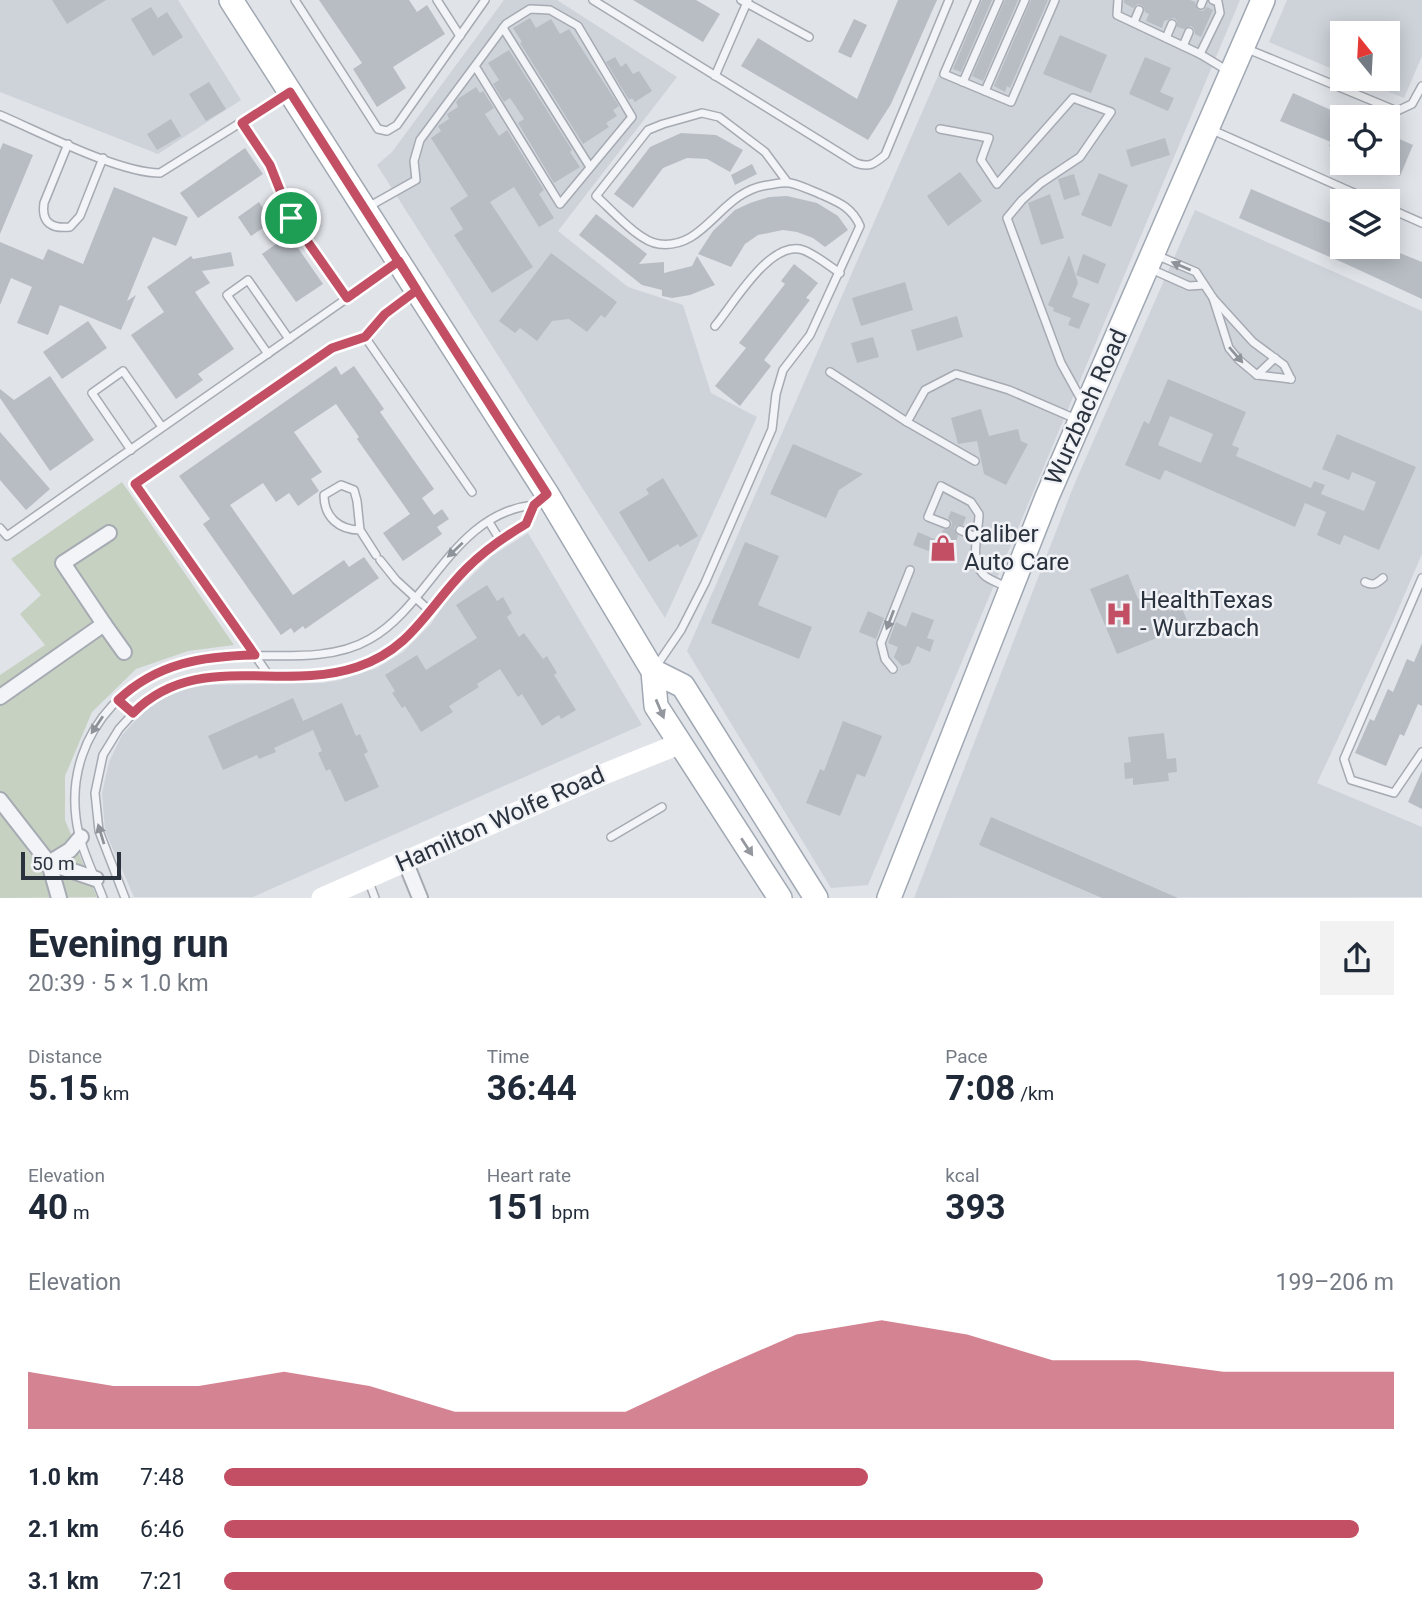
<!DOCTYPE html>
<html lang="en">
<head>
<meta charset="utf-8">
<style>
	body { margin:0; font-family:Roboto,sans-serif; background:#f2f2f3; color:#1f2937; height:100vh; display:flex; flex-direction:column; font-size:26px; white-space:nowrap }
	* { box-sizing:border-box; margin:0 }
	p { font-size:23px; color:#747a83 }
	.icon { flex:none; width:38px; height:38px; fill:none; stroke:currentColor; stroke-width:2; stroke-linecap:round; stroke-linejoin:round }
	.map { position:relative; height:898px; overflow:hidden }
	.side { display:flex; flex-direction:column; background:#fff; flex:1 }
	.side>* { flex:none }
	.needle { width:46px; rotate:342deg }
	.buttons { position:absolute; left:1330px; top:21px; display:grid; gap:14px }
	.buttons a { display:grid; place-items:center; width:70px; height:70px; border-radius:0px; background:#fff; box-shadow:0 4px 18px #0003; font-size:35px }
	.scale { position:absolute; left:21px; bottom:18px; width:100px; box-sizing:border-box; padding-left:7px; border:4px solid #2a323e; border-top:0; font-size:19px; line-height:24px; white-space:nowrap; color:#2a323e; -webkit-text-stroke:5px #f0f2f6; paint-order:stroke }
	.pin { position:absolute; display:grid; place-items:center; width:60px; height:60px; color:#fff; margin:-30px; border:4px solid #fff; border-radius:50%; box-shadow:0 2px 7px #0007 }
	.round { display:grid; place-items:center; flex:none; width:74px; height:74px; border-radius:0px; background:#f2f2f3 }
	.head { display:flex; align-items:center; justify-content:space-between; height:119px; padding:0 28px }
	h1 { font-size:38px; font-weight:700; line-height:52px }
	.figures { display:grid; grid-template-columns:repeat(3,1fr); gap:10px; height:119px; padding:7px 28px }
	.figures div { display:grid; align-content:center }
	.figures b { font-size:35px; font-weight:700 }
	.figures small { font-size:19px; font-weight:400 }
	.figures p { font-size:19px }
	.chart { height:196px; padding:14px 28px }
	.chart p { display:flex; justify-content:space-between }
	.chart svg { width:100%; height:126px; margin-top:7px; fill:#c34f64; opacity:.7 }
	ul { padding:0 28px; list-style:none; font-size:23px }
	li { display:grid; grid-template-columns:112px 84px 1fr; align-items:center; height:52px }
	li i { height:18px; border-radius:9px; background:#c34f64 }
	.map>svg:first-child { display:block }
	.built { fill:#ced3da }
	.green { fill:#c6d1c2 }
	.building { fill:#b8bdc4; fill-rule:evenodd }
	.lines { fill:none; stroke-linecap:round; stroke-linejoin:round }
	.lane-casing { stroke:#a6aab2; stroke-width:10 }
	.street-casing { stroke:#a6aab2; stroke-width:18 }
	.primary-casing { stroke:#a0a8b3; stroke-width:26 }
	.lane { stroke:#f3f4f7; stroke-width:7 }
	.street { stroke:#f3f4f7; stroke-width:14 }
	.secondary { stroke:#fff; stroke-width:21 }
	.primary { stroke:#fff; stroke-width:23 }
	.oneway { fill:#8e939a }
	.oneway2 { fill:#94989e }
	.route-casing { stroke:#fff; stroke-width:14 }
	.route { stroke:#c34f64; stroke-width:9 }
	.labels { text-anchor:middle; stroke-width:5; stroke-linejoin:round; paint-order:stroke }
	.street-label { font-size:24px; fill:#2a323e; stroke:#f0f2f6 }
	.poi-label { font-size:24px; fill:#2a323e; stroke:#f0f2f6; text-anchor:start }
</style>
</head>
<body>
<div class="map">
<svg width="1422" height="898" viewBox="0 0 1422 898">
	<rect width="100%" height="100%" fill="#e0e3e8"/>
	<g class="built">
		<polygon points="0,0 178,0 241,100 158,154 0,92"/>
		<polygon points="504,0 557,0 677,77 558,231 628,287 683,305 711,393 757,417 665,618 377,165 392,152"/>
		<polygon points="971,0 1240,0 868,885 831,888 687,651"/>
		<polygon points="1287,0 1422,0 1422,56 1404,98 1357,79 1388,79 1388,33 1342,33 1342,73 1269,42"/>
		<polygon points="1195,210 1422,311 1422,554 1394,619 1317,783 1422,827 1422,897 914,898 1074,485"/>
		<polygon points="528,533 642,725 253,897 134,897 105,831 102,793 109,762 122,735 148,707 171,693 198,685 322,683 340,680 377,668 403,652 430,625 449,598 492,556"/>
	</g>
	<polygon class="green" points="122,482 234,645 188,651 136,669 92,712 65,776 65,820 97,897 0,898 0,675 45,645 20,614 41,595 11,559"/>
	<g class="building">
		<polygon points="52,0 106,0 67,24"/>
		<polygon points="319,0 409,0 417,12 427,5 445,34 393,67 406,88 377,107 353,69 362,63"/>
		<polygon points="633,0 696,0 720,14 703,42"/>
		<polygon points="898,0 937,0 891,104 868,140 741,66 758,38 857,99"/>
		<polygon points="982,0 992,0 961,72 953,69"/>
		<polygon points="1005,0 1018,0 983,81 972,76"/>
		<polygon points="1031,0 1048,0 1010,88 1007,86 1005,92 994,86"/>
		<polygon points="1124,0 1190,0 1195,2 1198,10 1203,11 1207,7 1213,10 1201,37 1195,34 1194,29 1191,26 1184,29 1177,27 1177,21 1174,18 1164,21 1162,28 1146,21 1149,14 1145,12 1143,6 1138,4 1133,8 1124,3"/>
		<polygon points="151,7 158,18 167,12 183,37 153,56 131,19"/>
		<polygon points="530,18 536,28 551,19 560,34 569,29 619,106 613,110 617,116 606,123 609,127 583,144 520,43 522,42 513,28"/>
		<polygon points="854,19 867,25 851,58 838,52"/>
		<polygon points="1060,35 1107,55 1091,93 1043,74"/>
		<polygon points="509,50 572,150 570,152 580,167 554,183 518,123 524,119 510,98 504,102 493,84 499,80 488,63"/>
		<polygon points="615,57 621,67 626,63 633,74 639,71 652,91 635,102 632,98 629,100 606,62"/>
		<polygon points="1145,57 1171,68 1160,92 1174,98 1168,111 1129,94"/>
		<polygon points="209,82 226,109 206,121 189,94"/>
		<polygon points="476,87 480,93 483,91 494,108 485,114 499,136 507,130 544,190 539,194 554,218 539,227 514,187 490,202 533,267 492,293 454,235 463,229 450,208 468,196 431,138 441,131 438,126 449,119 447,114 458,107 456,102 459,98"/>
		<polygon points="1293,93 1342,115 1342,151 1329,146 1331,142 1280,121"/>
		<polygon points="171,119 181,136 157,150 147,134"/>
		<polygon points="681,133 716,135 743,150 730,172 707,159 687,158 663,168 633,208 614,194 650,147"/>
		<polygon points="1388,134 1413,145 1400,176 1388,171"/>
		<polygon points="1165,138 1170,155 1131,167 1126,150"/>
		<polygon points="3,143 33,155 0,234 0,150"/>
		<polygon points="245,148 263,174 198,218 180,193"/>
		<polygon points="752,164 757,174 735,185 731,175"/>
		<polygon points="960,172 982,201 948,226 927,196"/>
		<polygon points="1099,173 1128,185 1111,227 1081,215"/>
		<polygon points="1074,174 1080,195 1064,200 1058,179"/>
		<polygon points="114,187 188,217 176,246 153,237 127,301 136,295 121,330 60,305 48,335 17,323 32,287 11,278 0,305 0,242 43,260 48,249 83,264"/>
		<polygon points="1251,189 1342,228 1336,247 1385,247 1422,262 1422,299 1344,263 1239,218"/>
		<polygon points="1050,194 1064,238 1041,245 1028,203"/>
		<polygon points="787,196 817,203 838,216 848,230 825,247 813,238 797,232 783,230 758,235 745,244 731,267 698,254 713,231 735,210 750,203 769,197"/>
		<polygon points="259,202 272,222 251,236 238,217"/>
		<polygon points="596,214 647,254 639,264 664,262 664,273 692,266 697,256 715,285 690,295 672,298 662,296 662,290 642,285 579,235"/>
		<polygon points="289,235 323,284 296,302 262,254"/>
		<polygon points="231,252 234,266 202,271 210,283 195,292 234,349 198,374 203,380 176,399 131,335 164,312 147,287 191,256 193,259"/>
		<polygon points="551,253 617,302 605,318 601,315 587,332 569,319 552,321 537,341 520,328 515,333 499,321"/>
		<polygon points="1083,254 1106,264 1098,284 1076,275"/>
		<polygon points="1069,255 1078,283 1072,297 1090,304 1079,329 1068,325 1071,318 1053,311 1054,308 1048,305"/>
		<polygon points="794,264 818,283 806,298 810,300 764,360 771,366 740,406 715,386 746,348 739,343 785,284 781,281"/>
		<polygon points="905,282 913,310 861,326 852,298"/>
		<polygon points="957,316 963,337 917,351 911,330"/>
		<polygon points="88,321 107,348 62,379 43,352"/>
		<polygon points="873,337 879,357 857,363 851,343"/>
		<polygon points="336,366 341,375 354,366 384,409 380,412 434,489 422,498 434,515 442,509 449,519 437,527 442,534 403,561 383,533 410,514 357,439 359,437 336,404 294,432 322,472 311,479 319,491 298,506 289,493 276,502 263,483 230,505 293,595 344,560 349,567 364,557 379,578 305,629 303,626 294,633 291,628 281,635 203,524 210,519 179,476"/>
		<polygon points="50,376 94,440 50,471 0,398 0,389 14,400"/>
		<path d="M1168,379l78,33 -14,33 7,3 -3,8 75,32 3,-7 11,4 -4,9 43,17 12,-29 -24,-10 -3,8 -27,-11 15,-35 79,33 -37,83 -35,-15 -4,10 -23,-10 9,-23 -21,-9 -10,24 -130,-57 -5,10 -35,-15 19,-44 5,3zM1170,416l43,18 -12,29 -43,-18z"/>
		<polygon points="981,409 989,436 1018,429 1021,441 1028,444 1006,485 984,474 977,441 958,444 951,418"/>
		<polygon points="0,432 50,489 26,510 0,480"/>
		<polygon points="793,444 863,474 839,490 826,518 770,494"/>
		<polygon points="663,478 698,536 680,547 678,544 649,562 619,512 649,494 646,489"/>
		<polygon points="951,511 966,517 963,525 957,525 954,528 958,536 949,559 913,545 918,532 939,541 943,530 951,527 952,522 948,518"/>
		<polygon points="745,542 779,556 758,605 812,627 799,659 711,623"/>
		<polygon points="1128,574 1138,599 1160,590 1169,611 1181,606 1189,625 1117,654 1090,589"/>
		<polygon points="487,585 497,601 503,597 512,613 507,617 519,637 524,633 543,659 547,656 557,673 554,675 576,710 561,719 559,715 542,726 522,694 518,697 500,669 477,684 479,687 449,706 453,712 421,732 405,706 402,708 392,693 395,691 385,675 417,655 426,670 477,638 456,605"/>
		<polygon points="868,611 884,618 876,639 859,632"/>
		<polygon points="912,612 934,620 927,638 934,640 930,652 917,646 910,663 902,666 894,657 898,647 888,643 896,622 906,627"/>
		<polygon points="1422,643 1422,706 1418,704 1404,736 1400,734 1386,766 1355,753 1370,719 1374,721 1388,689 1393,692 1407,659 1414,662"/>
		<polygon points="293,698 303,721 342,703 356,736 360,734 368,752 364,754 379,787 345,802 330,769 326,771 318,753 322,751 313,730 274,748 276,752 259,759 257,755 223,770 208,736"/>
		<polygon points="843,721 882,736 865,777 857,774 840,816 806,803 820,769 824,771"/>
		<polygon points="1164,733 1167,759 1176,758 1177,772 1168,773 1169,781 1133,785 1133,778 1125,779 1124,763 1131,762 1128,737"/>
		<polygon points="1422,771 1422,809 1408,802"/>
		<polygon points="991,817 1178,898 1102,898 979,845"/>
	</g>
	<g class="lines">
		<defs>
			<g id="lane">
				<polyline points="295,0 378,129 387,131 397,125 485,0"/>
				<polyline points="437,0 460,36"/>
				<path d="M593,0l263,163c13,5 18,1 29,-8l64,-155"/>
				<polyline points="741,0 809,37"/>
				<polyline points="976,0 944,74 1011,102 1055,0"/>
				<polyline points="1118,0 1117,15 1200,54 1228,71"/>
				<polyline points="1201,5 1203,0"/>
				<polyline points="1134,22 1139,10"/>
				<polyline points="503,28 590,167"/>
				<polyline points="1166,38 1172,24"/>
				<polyline points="1183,46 1189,32"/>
				<polyline points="1245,48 1397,111 1412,104 1422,86"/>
				<polyline points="1200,54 1220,13 1218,2 1213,0"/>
				<polyline points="715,76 748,0"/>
				<polyline points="963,82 999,0"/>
				<polyline points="985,91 1025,0"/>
				<path d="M0,115c40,17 119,58 160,58l128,-80"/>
				<polyline points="242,123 270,165 291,218 347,298"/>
				<polyline points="940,129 989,138 981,160 997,184 1073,98 1111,112 1080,157 1041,183 1022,200 1007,218 1061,363 1082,401"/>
				<polyline points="1210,129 1372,201"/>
				<path d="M68,144l-24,59c-3,20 8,26 26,24l10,-11 23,-58"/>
				<polyline points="368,207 416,180 414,161 420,140 506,24 530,9 550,10 578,26 632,117 560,204 475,66"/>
				<polyline points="1388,208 1422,223"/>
				<polyline points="1156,255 1196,272 1213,298 1253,342 1284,365 1291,379"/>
				<polyline points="1151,269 1189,286 1204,285"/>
				<polyline points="1213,298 1229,348 1239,360 1257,375 1291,379"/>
				<path d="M715,326c18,-21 55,-87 88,-76 12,4 26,16 37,23"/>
				<polyline points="365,337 472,492"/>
				<polyline points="268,354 227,295 248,280 289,339"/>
				<polyline points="830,372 907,422 925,390 956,374 1009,390 1076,419"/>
				<polyline points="1257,375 1275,358"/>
				<polyline points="907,422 975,461"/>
				<polyline points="131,450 92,393 123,371 162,427"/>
				<polyline points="489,522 500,540"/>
				<path d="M946,524l-18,-7 13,-31 30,16 8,12c0,17 -10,46 4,60 5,6 16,9 24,13"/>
				<polyline points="0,528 7,536 396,264"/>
				<path d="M360,530c-21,0 -36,-13 -36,-35l17,-10 13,5 3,11 3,29 16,25"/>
				<polyline points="960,530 978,538"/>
				<polyline points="380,560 396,580 431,612"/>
				<polyline points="1422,578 1344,759 1351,780 1394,793 1422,752"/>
				<path d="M1365,582c8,4 11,2 18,-4"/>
				<path d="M655,668l26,-38 24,-47 67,-154 4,-35 7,-24 27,-35 50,-109c-8,-19 -22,-24 -40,-32 -10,-4 -20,-9 -30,-11 -7,-1 -15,1 -22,2 -48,6 -62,65 -109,59 -20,-2 -47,-34 -63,-48l52,-66 15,-6 39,-11 17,4 46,35 23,31"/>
				<polyline points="893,669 885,659 881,643 910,570"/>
				<polyline points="270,677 135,484 332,348 365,337 385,314 415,292"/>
				<polyline points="119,700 133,713"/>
				<polyline points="611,837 662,807"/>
				<polyline points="369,882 375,898"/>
				<path d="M103,898c-10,-26 -24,-53 -27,-80 -11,-88 59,-157 144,-162 47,-3 108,8 150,-17 60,-34 84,-126 164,-134"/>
				<polyline points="125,898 99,831 95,793 103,755 119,729 138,708 161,692 199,677 327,676 356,668 385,655 416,630 464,570 484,552 506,535 526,524 534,505 544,496"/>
			</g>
			<g id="street">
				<polyline points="104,624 124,652"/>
				<polyline points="0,697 104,624 63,563 109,533"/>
				<polyline points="0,800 49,863 59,898"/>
				<polyline points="405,861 420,898"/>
				<polyline points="49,863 96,879"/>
				<polyline points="49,863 70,850 81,837"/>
			</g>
			<g id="primary">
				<polyline points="231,0 547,494 653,671 656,706 780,898"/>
				<polyline points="653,671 683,686 816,898"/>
				<polyline points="889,898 1047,497 1263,0"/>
			</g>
		</defs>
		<use href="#lane" class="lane-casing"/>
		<use href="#street" class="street-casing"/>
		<use href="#primary" class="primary-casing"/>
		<use href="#lane" class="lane"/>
		<use href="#street" class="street"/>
		<polyline class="secondary" points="322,898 609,772 679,744"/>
		<use href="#primary" class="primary"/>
	</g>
	<defs><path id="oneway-solid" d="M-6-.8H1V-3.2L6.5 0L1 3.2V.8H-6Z" transform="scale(1.75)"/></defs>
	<g class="oneway">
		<use href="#oneway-solid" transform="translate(1181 266) rotate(-157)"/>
		<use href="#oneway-solid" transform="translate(1236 355) rotate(49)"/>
		<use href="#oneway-solid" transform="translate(455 550) rotate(137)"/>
		<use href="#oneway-solid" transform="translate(890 620) rotate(111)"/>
		<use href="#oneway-solid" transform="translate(97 725) rotate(124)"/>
		<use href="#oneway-solid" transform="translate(101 834) rotate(-107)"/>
	</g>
	<g class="oneway2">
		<use href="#oneway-solid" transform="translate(660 709) rotate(67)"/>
		<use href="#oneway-solid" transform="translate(747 847) rotate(57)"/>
	</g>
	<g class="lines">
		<defs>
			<path id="route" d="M291,218l56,80 52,-37 18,29 -32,24 -20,23 -33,11 -197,136 120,171c-52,1 -98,8 -137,45l15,13c64,-64 147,-20 224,-46 55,-18 71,-60 109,-98 18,-18 38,-32 60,-45l8,-19 13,-11 -257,-402 -48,31 28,42 21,53"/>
		</defs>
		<use href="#route" class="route-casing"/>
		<use href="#route" class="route"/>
	</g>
	<defs>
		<symbol id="shop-bare" viewBox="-9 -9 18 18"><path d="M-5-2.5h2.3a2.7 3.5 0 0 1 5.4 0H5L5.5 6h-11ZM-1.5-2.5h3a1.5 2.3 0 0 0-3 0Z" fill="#c34f64" stroke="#f0f2f6" stroke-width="2.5" paint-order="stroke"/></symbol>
		<symbol id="hospital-bare" viewBox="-9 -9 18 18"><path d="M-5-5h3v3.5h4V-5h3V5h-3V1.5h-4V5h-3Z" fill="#c34f64" stroke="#f0f2f6" stroke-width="2.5" paint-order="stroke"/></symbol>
	</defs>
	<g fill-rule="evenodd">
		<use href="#shop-bare" x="924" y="529" width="38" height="38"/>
		<use href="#hospital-bare" x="1100" y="595" width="38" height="38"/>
	</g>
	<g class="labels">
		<g class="street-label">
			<text transform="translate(1086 407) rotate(-66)" y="8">Wurzbach Road</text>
			<text transform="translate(500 819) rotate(-24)" y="8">Hamilton Wolfe Road</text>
		</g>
		<g class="poi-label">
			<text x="964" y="542">Caliber<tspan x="964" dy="28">Auto Care</tspan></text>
			<text x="1140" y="608">HealthTexas<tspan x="1140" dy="28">- Wurzbach</tspan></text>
		</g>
	</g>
</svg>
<div class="buttons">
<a><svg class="needle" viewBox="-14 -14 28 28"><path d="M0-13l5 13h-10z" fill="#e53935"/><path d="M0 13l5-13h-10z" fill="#747a83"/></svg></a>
<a><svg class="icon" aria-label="locate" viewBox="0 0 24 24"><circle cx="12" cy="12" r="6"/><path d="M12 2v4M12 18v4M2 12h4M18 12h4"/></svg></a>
<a><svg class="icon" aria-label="layers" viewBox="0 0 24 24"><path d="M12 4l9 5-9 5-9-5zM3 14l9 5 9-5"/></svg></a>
</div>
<div class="scale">50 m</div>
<div class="pin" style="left:291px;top:218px;background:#1e9e55"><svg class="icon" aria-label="arrive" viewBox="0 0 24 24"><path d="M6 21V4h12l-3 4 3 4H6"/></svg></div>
</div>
<section class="side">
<div class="head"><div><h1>Evening run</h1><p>20:39 · 5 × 1.0 km</p></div><a class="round"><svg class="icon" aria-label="share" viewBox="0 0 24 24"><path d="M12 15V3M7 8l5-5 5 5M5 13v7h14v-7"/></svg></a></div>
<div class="figures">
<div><p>Distance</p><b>5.15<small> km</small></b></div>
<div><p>Time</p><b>36:44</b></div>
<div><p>Pace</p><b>7:08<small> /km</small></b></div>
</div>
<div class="figures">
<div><p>Elevation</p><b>40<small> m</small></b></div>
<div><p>Heart rate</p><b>151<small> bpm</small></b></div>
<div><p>kcal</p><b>393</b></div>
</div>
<div class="chart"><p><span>Elevation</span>199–206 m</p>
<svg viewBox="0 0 160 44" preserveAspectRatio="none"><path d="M0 44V24L10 29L20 29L30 24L40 29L50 38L60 38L70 38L80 24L90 11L100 6L110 11L120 20L130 20L140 24L150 24L160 24V44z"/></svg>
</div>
<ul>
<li><b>1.0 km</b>7:48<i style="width:55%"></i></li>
<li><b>2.1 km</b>6:46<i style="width:97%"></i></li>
<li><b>3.1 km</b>7:21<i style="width:70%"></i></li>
</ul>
</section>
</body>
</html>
